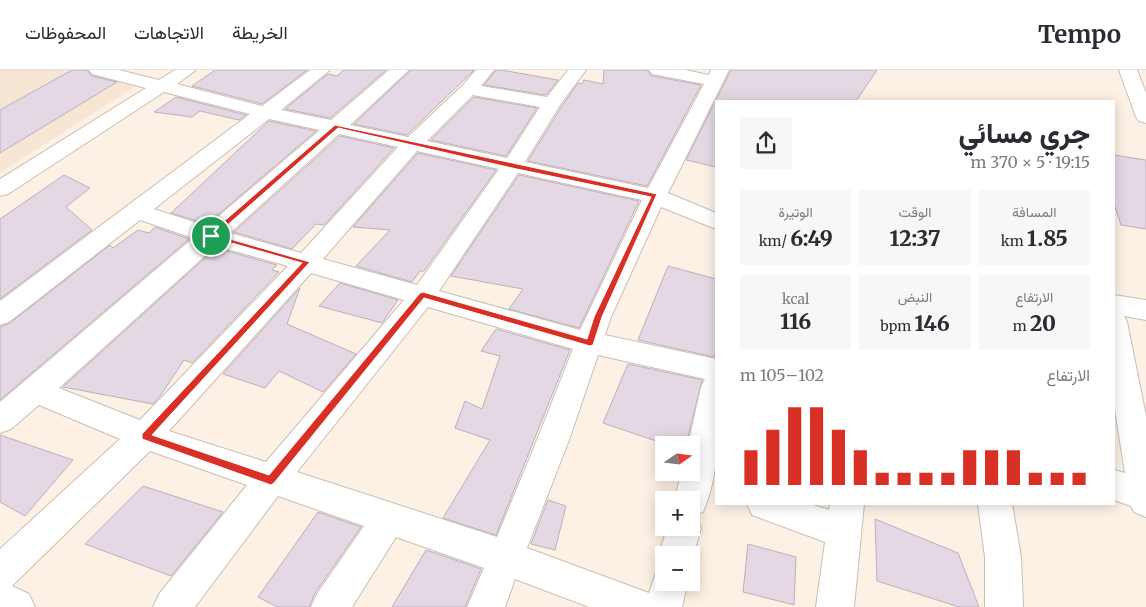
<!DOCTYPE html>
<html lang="ar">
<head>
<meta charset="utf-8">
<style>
	body { margin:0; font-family:Merriweather,Vazirmatn,serif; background:#f7f7f7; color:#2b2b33; direction:rtl; height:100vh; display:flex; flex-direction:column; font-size:19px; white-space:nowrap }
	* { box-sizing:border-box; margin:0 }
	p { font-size:16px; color:#7c7c81 }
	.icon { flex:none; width:28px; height:28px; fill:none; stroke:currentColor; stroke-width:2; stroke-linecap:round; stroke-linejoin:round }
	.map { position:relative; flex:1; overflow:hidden; direction:ltr }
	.side { position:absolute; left:715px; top:30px; width:400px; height:405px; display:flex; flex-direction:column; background:#fff; border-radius:0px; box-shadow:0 2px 12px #0003; direction:rtl }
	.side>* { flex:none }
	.needle { width:32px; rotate:76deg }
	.tools { position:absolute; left:655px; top:366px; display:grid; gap:10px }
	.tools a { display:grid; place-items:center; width:45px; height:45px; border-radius:0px; background:#fff; box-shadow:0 2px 12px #0003; font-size:25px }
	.pin { position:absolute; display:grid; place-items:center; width:42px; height:42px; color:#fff; margin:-21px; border:2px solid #fff; border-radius:50%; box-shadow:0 1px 5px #0007 }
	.round { display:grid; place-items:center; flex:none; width:52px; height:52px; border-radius:0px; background:#f7f7f7 }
	.summary { display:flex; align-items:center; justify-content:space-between; height:85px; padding:0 25px }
	h1 { font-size:28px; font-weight:800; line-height:38px }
	.stats { display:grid; grid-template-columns:repeat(3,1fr); gap:8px; height:85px; padding:5px 25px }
	.stats div { display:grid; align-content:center; border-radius:0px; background:#f7f7f7; text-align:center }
	.stats b { font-size:21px; font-weight:800 }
	.stats small { font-size:14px; font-weight:400 }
	.stats p { font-size:14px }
	.chart { height:140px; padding:10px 25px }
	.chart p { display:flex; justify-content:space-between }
	.chart svg { width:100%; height:90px; margin-top:5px; stroke:#d93025; stroke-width:6 }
	header { display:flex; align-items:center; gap:30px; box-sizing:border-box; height:70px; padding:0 25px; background:#fff; border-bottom:1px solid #e1e1e2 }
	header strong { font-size:24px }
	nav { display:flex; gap:28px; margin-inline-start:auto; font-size:18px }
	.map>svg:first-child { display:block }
	.education { fill:#f7e6d4 }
	.building { fill:#e3d8e3; stroke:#bcb0bc }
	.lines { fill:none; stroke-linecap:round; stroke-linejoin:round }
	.minor-casing { stroke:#cabeb3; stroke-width:2 }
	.minor { fill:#fff; fill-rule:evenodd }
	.route { fill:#d93025; stroke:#fff; fill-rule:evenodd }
</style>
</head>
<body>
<header>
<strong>Tempo</strong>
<nav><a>الخريطة</a><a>الاتجاهات</a><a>المحفوظات</a></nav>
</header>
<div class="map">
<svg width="1146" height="537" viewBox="0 0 1146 537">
	<rect width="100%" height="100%" fill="#fdf1e5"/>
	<polygon class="education" points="0,0 78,0 139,14 0,103"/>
	<g class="building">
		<polygon points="72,0 87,0 92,6 117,12 0,83 0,40"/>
		<polygon points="215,0 307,0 262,34 192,16"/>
		<polygon points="344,0 386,0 330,48 285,39 328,4 337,6"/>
		<polygon points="411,0 474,0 407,65 354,54"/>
		<polygon points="496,0 501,0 558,10 546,25 484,15"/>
		<polygon points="604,0 647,0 652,6 701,15 647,116 528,91 562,36 578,13 582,14 584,10 603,14"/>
		<polygon points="731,0 877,0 856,31 716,31 716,97 686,90"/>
		<polygon points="176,27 246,45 239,50 200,41 192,47 154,42"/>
		<polygon points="474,27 537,38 506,86 431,70"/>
		<polygon points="269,51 316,61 207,154 171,143"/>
		<polygon points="340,66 394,78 324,155 316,154 292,179 234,162"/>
		<polygon points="418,83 496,100 424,201 420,201 412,212 356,196 390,160 353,157"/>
		<polygon points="1114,85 1146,90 1146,159 1121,155 1114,134"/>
		<polygon points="64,105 90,118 66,137 92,160 0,229 0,149"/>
		<polygon points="519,105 639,131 579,258 509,239 523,219 451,206"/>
		<polygon points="155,157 189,169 0,330 0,257 10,253 110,175 113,178 138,160 149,163"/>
		<polygon points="216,178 277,195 272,200 279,202 192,293 184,290 161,325 153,334 63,317"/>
		<polygon points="668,196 716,209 716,281 714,287 638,270"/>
		<polygon points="340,213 398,230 382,253 319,236"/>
		<polygon points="300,218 287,254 356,284 323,322 279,301 265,318 223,304"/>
		<polygon points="496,259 570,280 496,465 443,448 490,370 455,358 465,331 482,339 500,286 481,281"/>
		<polygon points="628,294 702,310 686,375 668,375 603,353"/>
		<polygon points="0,365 73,390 25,446 0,432"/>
		<polygon points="143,416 223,442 171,506 85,474"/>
		<polygon points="548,430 566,436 555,480 531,474"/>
		<polygon points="318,442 361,457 315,523 309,537 277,537 258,527"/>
		<polygon points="875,449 958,483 979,537 959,537 877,511"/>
		<polygon points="748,474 796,487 794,535 743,522"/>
		<polygon points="426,480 481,499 465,537 392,537"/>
	</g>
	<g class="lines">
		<defs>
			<g id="minor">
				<path d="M89,0h30l40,10 16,-10h21l-19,14 85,22 48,-36h20l-49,40 50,10 58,-50h20l-59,55 58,12 55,-52 13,-15h18l-13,16 66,11 21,-27h18l-26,35 -35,57 123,26 56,-104 -52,-10 -3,-4h36l24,5 2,-5h18l-61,123 48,20v16l-55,-22 -50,110 -6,18 111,24c0,50 8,106 -13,153l-9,3 7,13 -10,35v-8h-27v11l-5,-11 8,-27h24v-28h-16l6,-28h10v-27h-3l13,-58 4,-8 -107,-24 -29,85 -42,108 122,45 8,-24 7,-3v16h24l-6,25h-93l-74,-28 -10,28h-38l17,-39 -88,-31 -44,70h-41l6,-13 47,-68 -86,-30 -83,111h-42l6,-13 88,-109 -97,-34 -138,135 17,8 6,13h-35v-58l120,-110 -81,-34 -28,24 -11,4v-31l193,-164 -53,-18 -131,102 -9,3v-24l250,-187 -86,-22 -156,102 -8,2v-17l146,-91 -54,-14zM473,25l67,12 -33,51 -80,-17zM269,49l51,11 -113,96 -53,-17zM339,64l59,13 -97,106 -71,-20zM417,81l82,18 -82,116 -94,-26zM518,103l124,27 -62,130 -141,-39zM216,176l72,20 -148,154 -81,-32zM311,203l93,27 -138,162 -97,-31zM428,237l145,42 -36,91 -40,97 -200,-65z"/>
				<polygon points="1119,0 1137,0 1146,23 1146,53 1139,51 1136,47"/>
				<polygon points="1114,225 1146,230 1146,250 1124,246 1127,252 1146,346 1146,447 1134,442 1131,436 1114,430 1114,400 1125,403 1114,334"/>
				<polygon points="747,434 810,434 829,440 830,434 864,434 854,537 816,537 825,472 752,445"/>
				<polygon points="978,434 1012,434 1021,487 1023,537 985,537 985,487"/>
			</g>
		</defs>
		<use href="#minor" class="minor-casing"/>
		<use href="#minor" class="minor"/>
	</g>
	<path class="route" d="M335,55l322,69 -55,123 -9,28 -3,1 -166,-48 -150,185 -3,2 -129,-46v-5l160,-171 -95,-27zM338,58l174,40 139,29 -57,120 -7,22 -164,-47 -3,1 -151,182 -117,-40 158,-173 -94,-27z"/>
</svg>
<div class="tools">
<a><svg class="needle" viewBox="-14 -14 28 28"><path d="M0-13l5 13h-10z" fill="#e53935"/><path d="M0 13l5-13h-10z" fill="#7c7c81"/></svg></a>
<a>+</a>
<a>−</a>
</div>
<div class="pin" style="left:211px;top:166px;background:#1e9e55"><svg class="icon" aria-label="arrive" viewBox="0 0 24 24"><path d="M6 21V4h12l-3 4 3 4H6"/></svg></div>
<section class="side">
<div class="summary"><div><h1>جري مسائي</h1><p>19:15 · 5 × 370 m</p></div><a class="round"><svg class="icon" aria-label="share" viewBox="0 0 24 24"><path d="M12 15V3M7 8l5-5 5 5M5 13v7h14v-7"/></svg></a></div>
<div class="stats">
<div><p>المسافة</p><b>1.85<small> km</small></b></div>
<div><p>الوقت</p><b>12:37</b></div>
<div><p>الوتيرة</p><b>6:49<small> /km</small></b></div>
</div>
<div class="stats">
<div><p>الارتفاع</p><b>20<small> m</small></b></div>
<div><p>النبض</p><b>146<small> bpm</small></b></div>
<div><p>kcal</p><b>116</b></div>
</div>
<div class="chart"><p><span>الارتفاع</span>102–105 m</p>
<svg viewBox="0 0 160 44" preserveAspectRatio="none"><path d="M5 44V27M15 44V17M25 44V6M35 44V6M45 44V17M55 44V27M65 44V38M75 44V38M85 44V38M95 44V38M105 44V27M115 44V27M125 44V27M135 44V38M145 44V38M155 44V38"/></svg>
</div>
</section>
</div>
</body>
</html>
